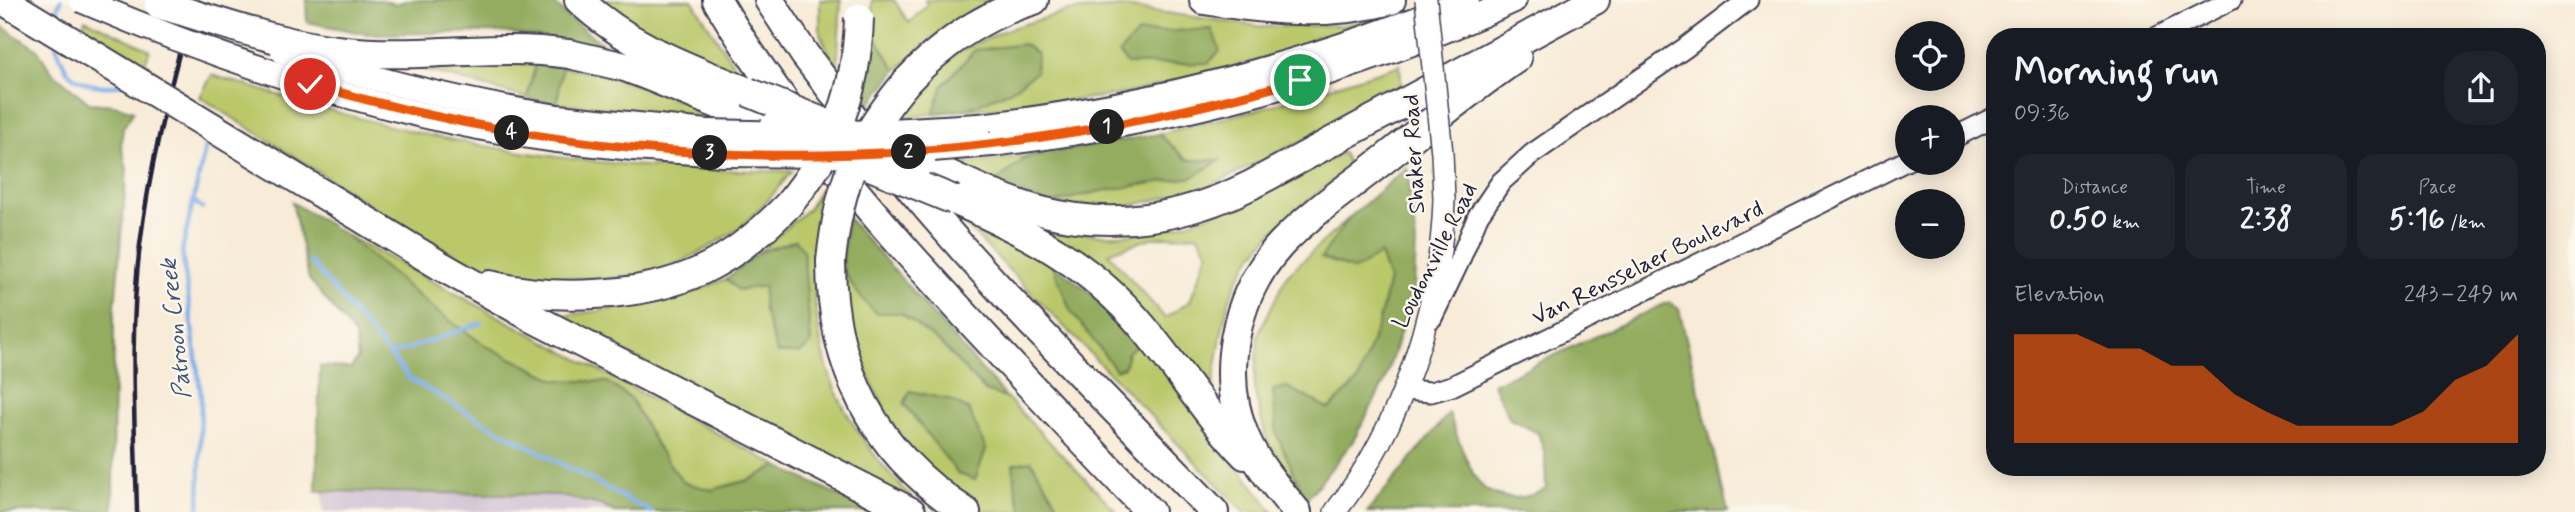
<!DOCTYPE html>
<html lang="en">
<head>
<meta charset="utf-8">
<style>
	body { margin:0; font-family:Mynerve,sans-serif; background:#20242c; color:#f1f3f6; height:100vh; display:flex; flex-direction:column; font-size:26px; white-space:nowrap }
	* { box-sizing:border-box; margin:0 }
	p { font-size:23px; color:#9ea1a6 }
	.icon { flex:none; width:38px; height:38px; fill:none; stroke:currentColor; stroke-width:2; stroke-linecap:round; stroke-linejoin:round }
	.map { position:relative; flex:1; overflow:hidden }
	.side { position:absolute; left:1986px; top:28px; width:560px; height:448px; display:flex; flex-direction:column; background:#171b24; border-radius:28px; box-shadow:0 4px 18px #0003 }
	.side>* { flex:none }
	.tools { position:absolute; left:1895px; top:21px; display:grid; gap:14px }
	.tools a { display:grid; place-items:center; width:70px; height:70px; border-radius:50%; background:#171b24; box-shadow:0 4px 18px #0003; font-size:35px }
	.pin { position:absolute; display:grid; place-items:center; width:60px; height:60px; color:#fff; margin:-30px; border:4px solid #fff; border-radius:50%; box-shadow:0 2px 7px #0007 }
	.km { position:absolute; width:35px; height:35px; margin:-18px; border-radius:50%; background:#222; color:#fff; font-size:19px; line-height:35px; text-align:center }
	.round { display:grid; place-items:center; flex:none; width:74px; height:74px; border-radius:28px; background:#20242c }
	.head { display:flex; align-items:center; justify-content:space-between; height:119px; padding:0 28px }
	h1 { font-size:38px; font-weight:700; line-height:52px }
	.stats { display:grid; grid-template-columns:repeat(3,1fr); gap:10px; height:119px; padding:7px 28px }
	.stats div { display:grid; align-content:center; border-radius:18px; background:#20242c; text-align:center }
	.stats b { font-size:30px; font-weight:700 }
	.stats small { font-size:19px; font-weight:400 }
	.stats p { font-size:19px }
	.chart { height:196px; padding:14px 28px }
	.chart p { display:flex; justify-content:space-between }
	.chart svg { width:100%; height:126px; margin-top:7px; fill:#ea580c; opacity:.7 }
	.map>svg:first-child { display:block }
	.industrial { fill:#cebed1 }
	.green { fill:#bac86a; stroke:#6e7552; stroke-width:2; fill-rule:evenodd }
	.forest { fill:#93ac5e; stroke:#5a674c; stroke-width:2 }
	.lines { fill:none; stroke-linecap:round; stroke-linejoin:round }
	.stream { stroke:#7dade8; stroke-width:4.5 }
	.tertiary-casing { stroke:#424052; stroke-width:23 }
	.secondary-casing { stroke:#424052; stroke-width:24 }
	.primary-casing { stroke:#424052; stroke-width:28 }
	.motorway-casing { stroke:#424052; stroke-width:32 }
	.tertiary { stroke:#fff; stroke-width:19 }
	.secondary { stroke:#fff; stroke-width:21 }
	.primary { stroke:#fff; stroke-width:24 }
	.motorway { stroke:#fff; stroke-width:28 }
	.rail { stroke:#22223b; stroke-width:4.5 }
	.secondary-bridge-casing { stroke:#424052; stroke-width:24; stroke-linecap:butt }
	.primary-bridge-casing { stroke:#424052; stroke-width:28; stroke-linecap:butt }
	.motorway-bridge-casing { stroke:#424052; stroke-width:32; stroke-linecap:butt }
	.secondary-bridge { stroke:#fff; stroke-width:21 }
	.primary-bridge { stroke:#fff; stroke-width:24 }
	.motorway-bridge { stroke:#fff; stroke-width:28 }
	.route-casing { stroke:#fff; stroke-width:14 }
	.route { stroke:#ea580c; stroke-width:9 }
	.labels { text-anchor:middle; stroke-width:5; stroke-linejoin:round; paint-order:stroke }
	.street-label { font-size:23px; fill:#22223b; stroke:#fbf7ec }
	.water-label { font-size:24px; font-style:italic; fill:#425378; stroke:#fbf7ec }
</style>
</head>
<body>
<div class="map">
<svg width="2575" height="512" viewBox="0 0 2575 512">
	<rect width="100%" height="100%" fill="#fbf7ec"/>
	<filter id="ink" filterUnits="userSpaceOnUse"><feTurbulence type="fractalNoise" baseFrequency=".0143" numOctaves="2"/><feDisplacementMap in="SourceGraphic" scale="14" xChannelSelector="R" yChannelSelector="G"/><feConvolveMatrix kernelMatrix="1 2 1 2 8 2 1 2 1" color-interpolation-filters="sRGB"/></filter>
	<filter id="wash" filterUnits="userSpaceOnUse"><feTurbulence type="fractalNoise" baseFrequency=".00686" numOctaves="4" result="noise"/><feDisplacementMap in="SourceGraphic" scale="28" xChannelSelector="R" yChannelSelector="G"/><feGaussianBlur stdDeviation="1.57" result="paint"/><feColorMatrix in="noise" values="0 0 0 0 0 0 0 0 0 0 0 0 0 0 0 0 0 1.4 0 .05"/><feComposite in="paint" operator="in"/></filter>
	<g filter="url(#wash)">
		<rect width="100%" height="100%" fill="#f8ebd7"/>
		<polygon class="industrial" points="320,399 627,512 323,512"/>
		<g class="green">
			<polygon points="589,0 692,0 745,83 699,64"/>
			<polygon points="820,0 841,0 837,69 820,34"/>
			<path d="M872,0h22l15,23 18,-18 -2,-5h69c-38,18 -68,41 -98,71l-23,-38z"/>
			<path d="M1124,7l140,20 79,-2 53,-12 -139,48 -133,33 -106,13 -51,2 -72,10 31,-37 30,-29 49,-23 63,-19zM1138,33h32l38,30 -80,1z"/>
			<polygon points="85,19 150,50 143,69 81,29"/>
			<polygon points="400,63 484,66 536,63 527,98"/>
			<polygon points="1400,65 1402,92 1208,187 1125,207 1048,204 1101,191 1187,160 1159,134 1260,109"/>
			<polygon points="562,67 601,74 742,120 557,104"/>
			<path d="M212,75c73,22 146,45 221,61 118,25 238,36 359,35l-24,29 -28,28 -34,21 -46,23 -50,7 -72,-2 -66,-13 -67,-37 -205,-130z"/>
			<path d="M1343,153l7,14c-44,36 -99,72 -119,129 -10,27 -14,70 -20,100l-175,-171c21,3 43,9 64,10 86,4 168,-46 243,-82zM1198,235l10,17 -18,49 -25,17 -57,-65 43,-15z"/>
			<polygon points="1029,156 994,183 954,165"/>
			<path d="M820,189l5,4c-3,18 -8,36 -10,53 -5,50 5,118 29,162 21,38 51,75 83,104l-370,-196c57,-6 115,-13 169,-37l12,11 26,-4 -1,21 48,36 -8,-93 -8,-10 -37,13 51,-45z"/>
			<polygon points="954,213 1052,263 1124,367 1128,352 1142,342 1273,512 1244,512"/>
			<polygon points="1349,218 1322,258 1380,254 1389,280 1378,325 1358,381 1329,409 1287,387 1277,435 1306,500 1267,441 1254,389 1258,334 1287,275"/>
			<polygon points="346,235 778,466 749,480 711,490 683,482 659,450 631,399 607,382 556,380 486,346 435,310"/>
			<polygon points="842,268 855,290 901,312 940,343 985,391 1007,398 1117,512 1063,512 1031,461 1016,491 1023,512 987,512 945,485 899,437 870,380 850,325"/>
		</g>
		<g class="forest">
			<polygon points="306,0 381,0 395,4 409,0 551,0 570,19 616,54 567,41 500,32 366,34 307,22"/>
			<polygon points="0,25 38,50 50,70 89,103 114,105 134,111 123,128 121,145 127,169 114,318 113,512 0,512"/>
			<polygon points="1212,29 1220,51 1208,63 1127,64 1119,53 1138,33"/>
			<polygon points="873,33 896,71 866,109 861,104"/>
			<polygon points="1024,44 1037,54 1036,72 1011,90 967,109 933,114 943,85 975,50"/>
			<polygon points="536,63 562,67 557,104 527,98"/>
			<polygon points="1159,134 1187,160 1220,160 1193,177 1101,191 1048,204 994,183 1029,156"/>
			<polygon points="1407,167 1416,242 1414,289 1384,383 1353,441 1306,500 1277,435 1273,390 1287,387 1329,409 1358,381 1378,325 1389,280 1380,254 1355,270 1321,258 1349,218"/>
			<polygon points="292,202 346,235 435,310 486,346 556,380 607,382 631,399 659,450 683,482 711,490 749,480 778,466 873,512 614,512 601,505 556,495 316,491 320,366 351,368 358,357 355,335 309,279"/>
			<polygon points="847,217 1007,398 986,391 940,343 901,313 875,313 855,290 842,268"/>
			<polygon points="796,240 803,250 811,344 800,353 777,353 763,307 764,286 738,290 726,279 758,253"/>
			<polygon points="1052,263 1091,293 1142,342 1128,352 1124,367 1116,370 1070,310"/>
			<path d="M1669,302l10,7 49,203h-361l82,-99c5,16 22,65 35,75 18,14 44,12 62,0l-1,-34 -7,-21 -28,-14 -17,-35z"/>
			<polygon points="910,391 950,400 969,410 986,449 975,480 958,474 904,404"/>
			<polygon points="1031,461 1062,511 1063,512 1023,512 1016,491 1013,464"/>
		</g>
		<g class="lines">
			<g class="stream">
				<polyline points="57,19 58,7 61,0"/>
				<path d="M56,46c3,7 7,19 12,26 12,13 37,17 53,12"/>
				<polyline points="194,201 202,208"/>
				<polyline points="310,261 410,379 484,422 651,512"/>
				<polyline points="390,355 481,323"/>
				<polyline points="199,512 201,396 182,251 206,144"/>
			</g>
		</g>
	</g>
	<g filter="url(#ink)">
		<g class="lines">
			<defs>
				<g id="tertiary">
					<polyline points="2157,37 2231,0"/>
					<polyline points="1953,138 1995,117"/>
					<polyline points="1432,318 1458,264 1478,216 1501,182 1532,154 1685,48 1748,0"/>
					<polyline points="1404,390 1431,392 1452,386 1908,160"/>
				</g>
				<path id="secondary" d="M1335,512c67,-86 106,-205 109,-313"/>
				<g id="primary">
					<polyline points="558,117 707,132"/>
					<path d="M979,126c169,-19 331,-63 488,-126"/>
					<polyline points="557,140 633,148 724,154"/>
					<path d="M992,144c179,-21 359,-68 522,-144"/>
				</g>
				<g id="motorway">
					<path d="M579,0c48,46 108,67 169,92"/>
					<path d="M717,0c54,92 122,175 193,255 78,87 159,172 240,257"/>
					<polyline points="769,0 805,55 857,123"/>
					<path d="M1204,0c63,10 124,17 187,0"/>
					<polyline points="569,54 625,67 646,75 774,127"/>
					<path d="M908,80c35,-37 77,-66 126,-80"/>
					<path d="M921,162c39,17 79,38 120,49 72,19 144,7 210,-26l344,-185"/>
					<path d="M898,173c98,120 210,227 316,339"/>
					<path d="M954,200c73,32 135,63 188,126 36,42 65,90 103,129"/>
					<path d="M831,261c0,107 43,192 135,251"/>
					<polyline points="441,266 533,318 911,512"/>
					<path d="M490,285c35,9 69,11 105,9 84,-4 135,-29 193,-89"/>
					<path d="M1297,512c-19,-23 -40,-47 -52,-75 -27,-63 -10,-144 37,-194 28,-29 63,-53 95,-78 46,-36 91,-74 140,-107"/>
				</g>
			</defs>
			<use href="#tertiary" class="tertiary-casing"/>
			<use href="#secondary" class="secondary-casing"/>
			<use href="#primary" class="primary-casing"/>
			<use href="#motorway" class="motorway-casing"/>
			<use href="#tertiary" class="tertiary"/>
			<use href="#secondary" class="secondary"/>
			<use href="#primary" class="primary"/>
			<use href="#motorway" class="motorway"/>
			<path class="rail" d="M137,512c-2,-88 -8,-179 3,-267 10,-84 32,-164 53,-245"/>
			<defs>
				<polyline id="secondary-bridge" points="1426,0 1442,153 1444,199"/>
				<g id="primary-bridge">
					<path d="M81,0c152,65 312,118 476,140"/>
					<path d="M283,51c90,29 182,52 275,66"/>
					<polyline points="707,132 793,134"/>
					<polyline points="854,133 979,126"/>
					<polyline points="896,152 992,144"/>
					<polyline points="724,154 839,155"/>
				</g>
				<g id="motorway-bridge">
					<polyline points="3,0 441,266"/>
					<path d="M159,4c62,18 122,41 186,47 74,8 149,-8 224,3"/>
					<polyline points="748,92 921,162"/>
					<polyline points="774,127 954,200"/>
					<path d="M788,205c47,-56 69,-113 71,-187"/>
					<path d="M831,261c8,-78 26,-121 77,-181"/>
				</g>
			</defs>
			<use href="#secondary-bridge" class="secondary-bridge-casing"/>
			<use href="#primary-bridge" class="primary-bridge-casing"/>
			<use href="#motorway-bridge" class="motorway-bridge-casing"/>
			<use href="#secondary-bridge" class="secondary-bridge"/>
			<use href="#primary-bridge" class="primary-bridge"/>
			<use href="#motorway-bridge" class="motorway-bridge"/>
		</g>
	</g>
	<g class="lines" filter="url(#ink)">
		<defs>
			<path id="route" d="M310,84c329,98 661,93 990,-4"/>
		</defs>
		<use href="#route" class="route-casing"/>
		<use href="#route" class="route"/>
	</g>
	<g class="labels">
		<g class="street-label">
			<text transform="translate(1413 154) rotate(-93)" y="8">Shaker Road</text>
			<text transform="translate(1434 255) rotate(-63)" y="8">Loudonville Road</text>
			<text transform="translate(1647 262) rotate(-26)" y="8">Van Rensselaer Boulevard</text>
		</g>
		<g class="water-label">
			<text transform="translate(175 329) rotate(-96)" y="8">Patroon Creek</text>
		</g>
	</g>
</svg>
<div class="tools">
<a><svg class="icon" aria-label="locate" viewBox="0 0 24 24"><circle cx="12" cy="12" r="6"/><path d="M12 2v4M12 18v4M2 12h4M18 12h4"/></svg></a>
<a>+</a>
<a>−</a>
</div>
<div class="pin" style="left:1300px;top:80px;background:#1e9e55"><svg class="icon" aria-label="arrive" viewBox="0 0 24 24"><path d="M6 21V4h12l-3 4 3 4H6"/></svg></div>
<div class="pin" style="left:310px;top:84px;background:#d93025"><svg class="icon" aria-label="check" viewBox="0 0 24 24"><path d="M5 12l5 5 9-10"/></svg></div>
<b class="km" style="left:1107px;top:127px">1</b>
<b class="km" style="left:909px;top:152px">2</b>
<b class="km" style="left:710px;top:153px">3</b>
<b class="km" style="left:512px;top:133px">4</b>
<section class="side">
<div class="head"><div><h1>Morning run</h1><p>09:36</p></div><a class="round"><svg class="icon" aria-label="share" viewBox="0 0 24 24"><path d="M12 15V3M7 8l5-5 5 5M5 13v7h14v-7"/></svg></a></div>
<div class="stats">
<div><p>Distance</p><b>0.50<small> km</small></b></div>
<div><p>Time</p><b>2:38</b></div>
<div><p>Pace</p><b>5:16<small> /km</small></b></div>
</div>
<div class="chart"><p><span>Elevation</span>243–249 m</p>
<svg viewBox="0 0 160 44" preserveAspectRatio="none"><path d="M0 44V6L10 6L20 6L30 11L40 11L50 17L60 17L70 27L80 33L90 38L100 38L110 38L120 38L130 33L140 22L150 17L160 6V44z"/></svg>
</div>
</section>
</div>
</body>
</html>
